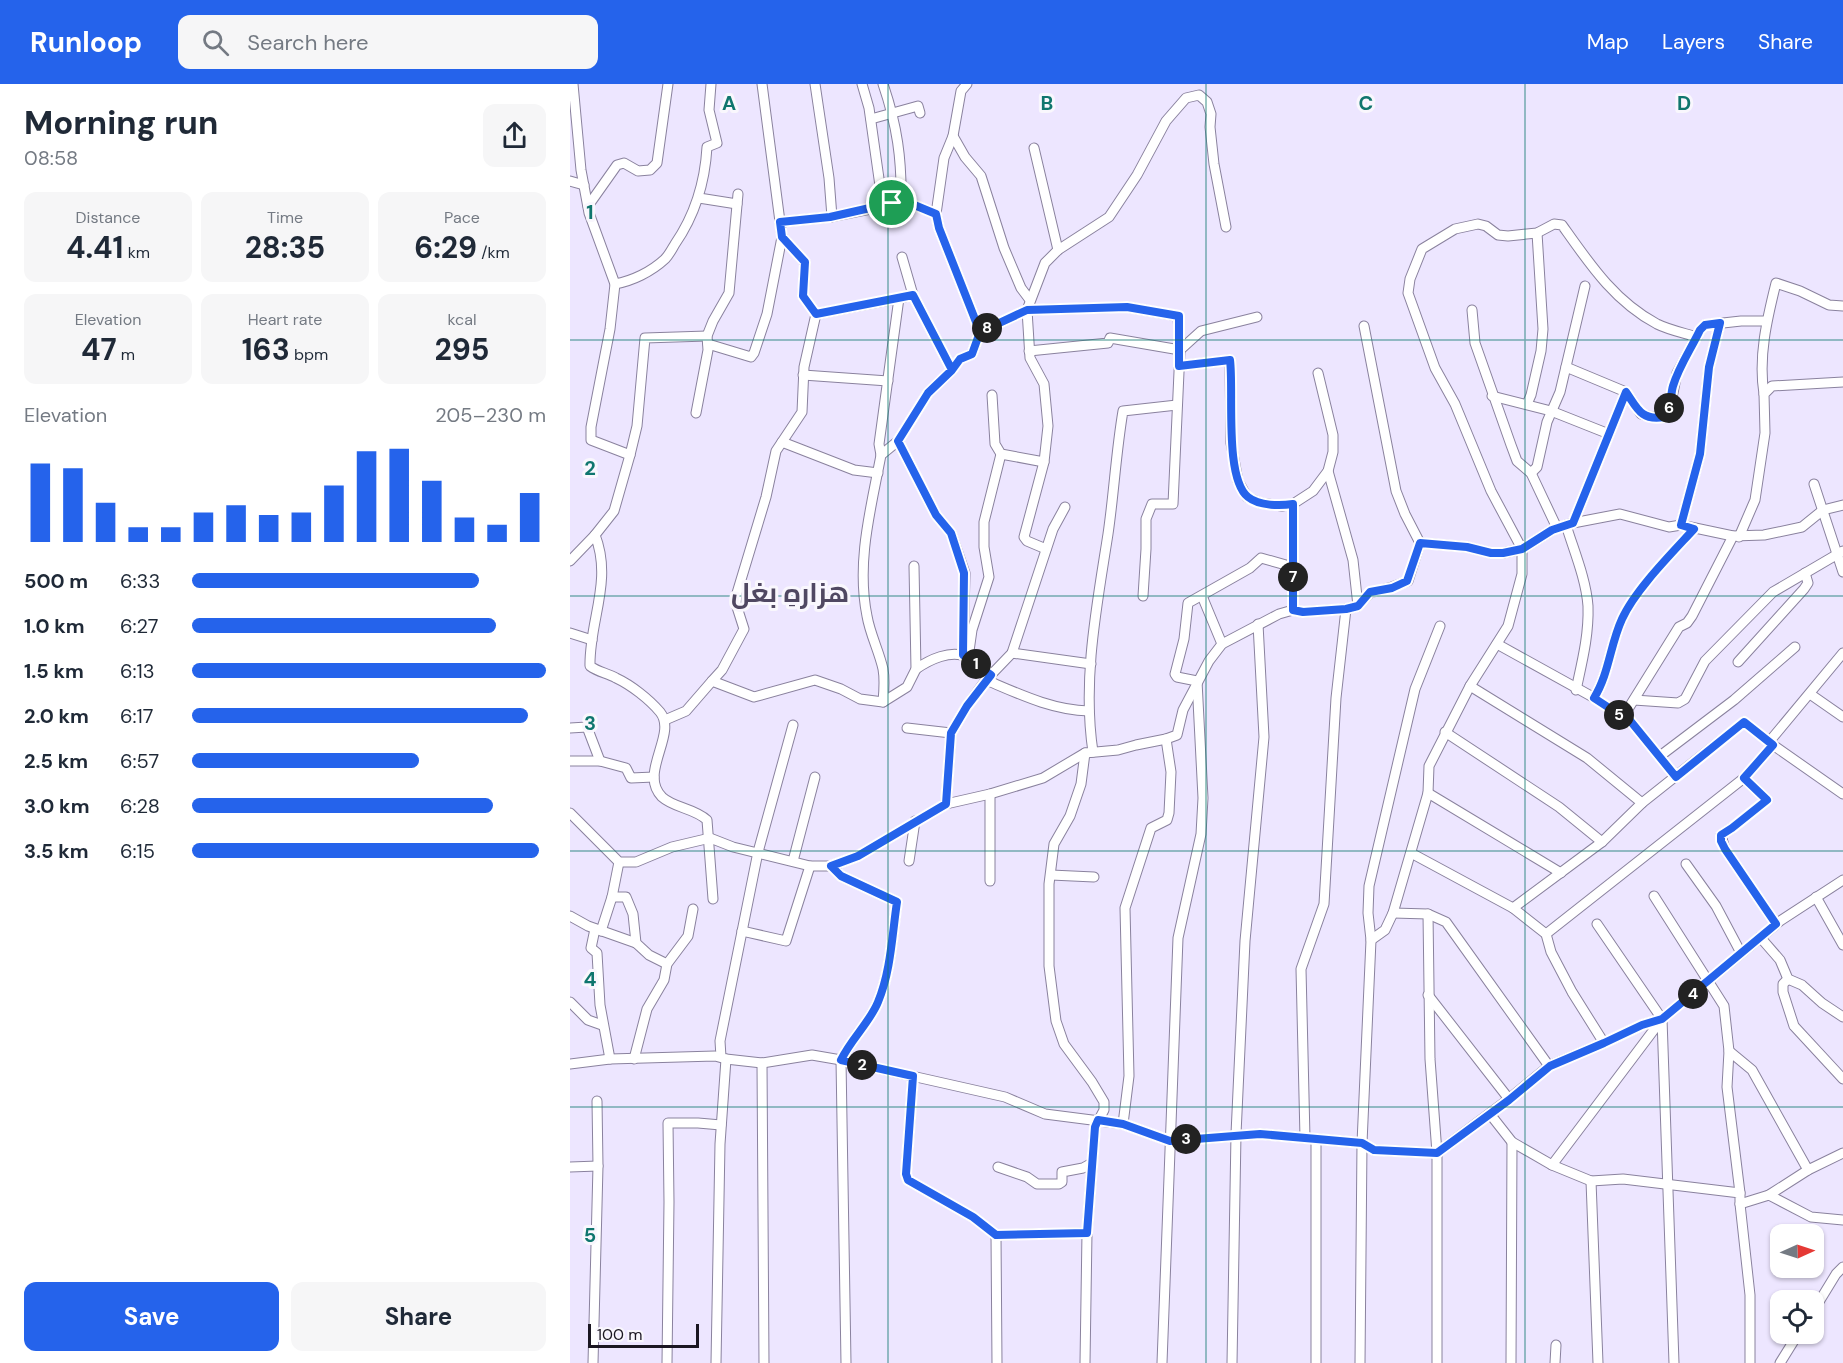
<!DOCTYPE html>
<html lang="en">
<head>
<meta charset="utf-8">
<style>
	body { margin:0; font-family:"DM Sans",Cairo,sans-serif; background:#f6f6f7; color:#1f2937; height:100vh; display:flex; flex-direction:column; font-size:22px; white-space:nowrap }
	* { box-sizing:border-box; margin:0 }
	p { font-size:20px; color:#747a83 }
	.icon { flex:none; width:33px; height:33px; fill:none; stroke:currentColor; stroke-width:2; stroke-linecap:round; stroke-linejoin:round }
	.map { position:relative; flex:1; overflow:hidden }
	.panel { display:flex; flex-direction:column; background:#fff; width:570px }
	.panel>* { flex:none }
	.needle { width:39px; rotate:87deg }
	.fabs { position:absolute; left:1200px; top:1140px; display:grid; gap:12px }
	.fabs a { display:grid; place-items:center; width:54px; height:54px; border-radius:12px; background:#fff; box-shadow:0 2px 4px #0004; font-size:30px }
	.scale { position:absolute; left:18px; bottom:15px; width:111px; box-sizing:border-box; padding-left:6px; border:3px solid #1b1722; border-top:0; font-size:16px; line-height:21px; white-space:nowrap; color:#1b1722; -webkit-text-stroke:4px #f9f7fd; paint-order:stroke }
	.pin { position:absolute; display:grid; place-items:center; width:51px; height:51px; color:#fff; margin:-26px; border:3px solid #fff; border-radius:50%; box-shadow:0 2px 6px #0007 }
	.km { position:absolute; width:30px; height:30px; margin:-15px; border-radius:50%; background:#222; color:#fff; font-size:16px; line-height:30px; text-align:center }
	.round { display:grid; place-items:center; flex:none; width:63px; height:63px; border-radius:12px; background:#f6f6f7 }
	.headline { display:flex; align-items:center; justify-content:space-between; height:102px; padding:0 24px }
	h1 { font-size:33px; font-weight:700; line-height:45px }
	.metrics { display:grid; grid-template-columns:repeat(3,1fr); gap:9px; height:102px; padding:6px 24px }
	.metrics div { display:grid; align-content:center; border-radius:12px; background:#f6f6f7; text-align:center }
	.metrics b { font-size:30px; font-weight:700 }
	.metrics small { font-size:16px; font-weight:400 }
	.metrics p { font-size:16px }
	.chart { height:168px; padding:12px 24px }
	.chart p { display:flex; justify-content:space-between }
	.chart svg { width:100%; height:108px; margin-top:6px; stroke:#2563eb; stroke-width:6 }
	.action { display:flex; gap:12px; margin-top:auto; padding:12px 24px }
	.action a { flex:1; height:69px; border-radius:12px; background:#2563eb; color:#fff; font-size:24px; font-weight:700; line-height:69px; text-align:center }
	.action a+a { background:#f6f6f7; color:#1f2937 }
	ul { padding:0 24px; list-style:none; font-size:20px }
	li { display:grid; grid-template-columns:96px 72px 1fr; align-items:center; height:45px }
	li i { height:15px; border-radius:8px; background:#2563eb }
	header { display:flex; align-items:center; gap:36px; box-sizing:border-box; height:84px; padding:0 30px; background:#2563eb; color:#fff }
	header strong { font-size:28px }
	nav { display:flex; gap:33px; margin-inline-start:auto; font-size:21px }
	.search { width:420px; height:54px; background:#f6f6f7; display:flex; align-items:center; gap:15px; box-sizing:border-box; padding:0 21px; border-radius:12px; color:#747a83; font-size:22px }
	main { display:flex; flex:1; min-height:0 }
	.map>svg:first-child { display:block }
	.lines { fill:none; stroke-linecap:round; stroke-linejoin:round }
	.minor-casing { stroke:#8a829e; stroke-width:11 }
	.minor { stroke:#fff; stroke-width:9 }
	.route-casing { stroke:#fff; stroke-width:12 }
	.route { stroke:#2563eb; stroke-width:8 }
	.grid { fill:none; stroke:#0f766e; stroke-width:1.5; stroke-opacity:0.55 }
	.labels { text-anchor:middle; stroke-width:6; stroke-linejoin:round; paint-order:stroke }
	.district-label { font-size:27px; font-weight:bold; fill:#504862; stroke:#f9f7fd }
	.grid-label { font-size:20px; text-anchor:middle; font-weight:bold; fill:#0f766e; stroke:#f9f7fd; stroke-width:6; stroke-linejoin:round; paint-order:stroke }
</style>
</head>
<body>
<header>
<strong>Runloop</strong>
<div class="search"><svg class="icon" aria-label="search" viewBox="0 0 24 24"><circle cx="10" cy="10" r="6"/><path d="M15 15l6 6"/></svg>Search here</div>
<nav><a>Map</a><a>Layers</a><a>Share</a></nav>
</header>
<main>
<section class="panel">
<div class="headline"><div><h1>Morning run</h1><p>08:58</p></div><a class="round"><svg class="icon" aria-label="share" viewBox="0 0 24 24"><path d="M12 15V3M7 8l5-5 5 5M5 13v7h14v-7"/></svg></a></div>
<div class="metrics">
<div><p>Distance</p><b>4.41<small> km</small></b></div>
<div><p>Time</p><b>28:35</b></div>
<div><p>Pace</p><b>6:29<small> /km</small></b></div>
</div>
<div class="metrics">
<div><p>Elevation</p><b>47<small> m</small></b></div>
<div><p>Heart rate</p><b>163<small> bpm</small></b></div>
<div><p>kcal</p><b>295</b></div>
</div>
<div class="chart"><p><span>Elevation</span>205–230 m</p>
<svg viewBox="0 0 160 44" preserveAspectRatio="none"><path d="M5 44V12M15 44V14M25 44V28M35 44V38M45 44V38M55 44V32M65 44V29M75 44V33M85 44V32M95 44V21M105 44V7M115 44V6M125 44V19M135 44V34M145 44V37M155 44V24"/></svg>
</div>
<ul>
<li><b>500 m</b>6:33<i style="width:81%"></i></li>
<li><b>1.0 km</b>6:27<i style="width:86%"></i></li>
<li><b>1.5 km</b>6:13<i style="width:100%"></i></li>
<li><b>2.0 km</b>6:17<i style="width:95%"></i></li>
<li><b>2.5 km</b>6:57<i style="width:64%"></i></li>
<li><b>3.0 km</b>6:28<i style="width:85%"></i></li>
<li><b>3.5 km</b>6:15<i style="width:98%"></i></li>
</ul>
<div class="action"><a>Save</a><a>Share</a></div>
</section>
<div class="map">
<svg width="1273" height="1279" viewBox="0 0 1273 1279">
	<rect width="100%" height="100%" fill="#ede6ff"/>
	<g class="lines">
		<defs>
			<g id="minor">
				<polyline points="3,0 11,86 19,129 45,200 40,245 21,343 21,356 60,371"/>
				<polyline points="245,0 259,94 262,133"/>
				<polyline points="292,0 299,24 313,123"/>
				<path d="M313,0c14,41 19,75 18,119"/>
				<polyline points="397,0 391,7 383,52 374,74 366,130 369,144 410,248"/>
				<polyline points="301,35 348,22 350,29"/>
				<polyline points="383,52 395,73 411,92 434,164 451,204 460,216"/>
				<polyline points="464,64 488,166"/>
				<polyline points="0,97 14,101"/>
				<polyline points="129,114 167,120"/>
				<polyline points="18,122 47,81 54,79 68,87 80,86 87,79 98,0"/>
				<polyline points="210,138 260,133 331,119 337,118 366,130"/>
				<polyline points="332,173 343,211 382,286"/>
				<path d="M45,200c17,-3 36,-12 50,-25 4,-4 7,-10 10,-15 20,-29 30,-62 32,-97l10,-4 -8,-33 2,-26"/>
				<polyline points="902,226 905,259 941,361 947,377 961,389 987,444"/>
				<polyline points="246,230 335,213"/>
				<polyline points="794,242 826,407 835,430 850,459"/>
				<polyline points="138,260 181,273 184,269 197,230 212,153 192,0"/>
				<polyline points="459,267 538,259 540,254 610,266 631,247 687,233"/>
				<polyline points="609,282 660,276 661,359 668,397 677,413 690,419 712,422 723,420 743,407 758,387 763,368 763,351 748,289"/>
				<polyline points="996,283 1056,308 1071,330 1081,333 1094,333 1099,329 1107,289 1130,246 1135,241 1171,237 1196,237"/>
				<polyline points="233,291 318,297"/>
				<path d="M1194,310c-6,-37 3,-75 12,-111l24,8 29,14 14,1"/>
				<polyline points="422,311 425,360 431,370 474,378"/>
				<polyline points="922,312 981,327 1039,350"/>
				<polyline points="957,320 961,311 971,267 973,245 967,149"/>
				<polyline points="126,329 138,266 137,252 143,237 159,209 168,110"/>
				<polyline points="328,357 366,431 381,449 395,489 393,571"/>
				<polyline points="212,358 284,386 308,389"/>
				<polyline points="311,371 309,360 329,214"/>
				<polyline points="758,387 783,476 788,522"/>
				<polyline points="961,389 967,383 977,338 990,308 1015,202"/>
				<polyline points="1244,400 1273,488"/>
				<polyline points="723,420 723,526"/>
				<polyline points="1003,439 1056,308"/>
				<path d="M996,441c8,26 20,54 22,81 1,29 -6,56 -12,84"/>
				<polyline points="1111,441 1130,370 1139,283 1150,239"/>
				<polyline points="25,451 44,427 60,371 67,342 75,254 137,252"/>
				<polyline points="1169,453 1185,416 1195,349 1194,310 1202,302 1273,298"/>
				<polyline points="850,459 897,463 921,469 933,469 952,465 982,446 1003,439 1050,430 1099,443 1111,441 1163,452 1194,451 1232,443 1253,426 1273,421"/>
				<polyline points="476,465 457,457 454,453 474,378 478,342 474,300 460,274 457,226 557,223 608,232 610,266 603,420 582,420 576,435 576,465 573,512"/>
				<path d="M0,477l25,-26c18,46 -6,86 -5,131 8,6 17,7 26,12 15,7 33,21 44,34 18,22 -22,61 2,85 12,11 32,11 45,23l6,79"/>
				<polyline points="632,512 652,560"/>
				<polyline points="0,549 22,556"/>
				<polyline points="927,560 1021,612 1053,633 1058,634 1106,693"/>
				<polyline points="442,569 521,580"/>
				<polyline points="398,574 402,546 419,493 414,463 414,438 431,370"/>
				<polyline points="1168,578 1234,505 1238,499 1235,489"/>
				<path d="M346,585c13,-9 35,-20 51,-12 8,5 16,12 24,18"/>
				<path d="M416,596c33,14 66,30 103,31"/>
				<polyline points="142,597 152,586 174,545 166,520 167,509 196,413 206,367 232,328 234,283 246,230 233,212 235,178 212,153"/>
				<polyline points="900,602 1017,674 1072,719"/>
				<polyline points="1240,610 1273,633"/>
				<path d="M1024,614c15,-24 16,-53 28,-79 13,-29 50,-66 72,-90"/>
				<polyline points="1064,616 1108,619 1115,615 1135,577 1203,508 1273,467"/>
				<path d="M313,618c1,-11 2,-22 0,-33 -4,-18 -13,-35 -16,-53 -11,-54 4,-108 14,-161l17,-14 30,-48 24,-23 8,-11 12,-5 8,-22 47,-22 18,-47 13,-13 51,-33 28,-42 29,-54 20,-23 13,-3 8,7 4,12 -1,13 4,37 12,63"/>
				<polyline points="1053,633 1109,543 1117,539 1122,532 1163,452"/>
				<polyline points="95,636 116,627 142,597 184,613 245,596 271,605 290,615 313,618 337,603 346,585 344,482"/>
				<polyline points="0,644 17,643 30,677"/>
				<polyline points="337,644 381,649"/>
				<polyline points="875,648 989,723 1032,758"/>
				<polyline points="1199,658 1273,569"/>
				<path d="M523,668c-11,-72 4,-147 15,-218 6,-41 8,-82 15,-123l54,-6"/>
				<polyline points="1090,672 1164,616 1225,563"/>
				<polyline points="0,677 30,677 56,684 61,694 84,693"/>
				<polyline points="1174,694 1197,716 1162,744 1151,751 1155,765 1206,840"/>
				<polyline points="858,709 991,789"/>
				<polyline points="376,720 381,649 397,622 416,596 442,569 483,445 495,423"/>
				<polyline points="0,729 49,778 66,778 102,763 140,754 163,763 240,782 261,782 288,772 376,720 420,710 473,694 515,669 548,666 566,661 596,655 607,651 613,626 639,577 652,560 709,530 723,526 733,528 776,525 788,522 800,509 822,503 838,497 850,459"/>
				<polyline points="841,769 943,824 976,850 981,868 1002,908 1034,959"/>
				<polyline points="223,777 245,693"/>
				<polyline points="339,777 345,737"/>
				<polyline points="49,778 42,813 56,813 63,830 66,859 79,871 97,880"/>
				<polyline points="1116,780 1146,822 1171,869"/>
				<path d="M261,782l10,10 56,26c-5,33 -6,69 -19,100 -9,21 -27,37 -37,58l5,303"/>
				<polyline points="481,791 524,793"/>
				<polyline points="420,797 420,710"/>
				<polyline points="1084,812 1154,922 1159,967 1157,1003 1170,1109"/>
				<polyline points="1246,813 1273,861"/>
				<polyline points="943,824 1032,758 1072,719 1174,638 1203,661 1273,710"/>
				<polyline points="823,829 858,830 876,838 979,982"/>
				<polyline points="858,830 860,975 867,1069 867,1279"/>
				<polyline points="0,832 18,842 66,859"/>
				<polyline points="1027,840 1092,935 1104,1279"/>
				<polyline points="25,845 21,864 27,869 30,921 40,975"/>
				<polyline points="31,847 42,813"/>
				<polyline points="172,847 216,857 240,782"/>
				<polyline points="976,850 1174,694 1203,661"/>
				<polyline points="1190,853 1210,876 1218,895 1232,901 1252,919 1273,933"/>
				<path d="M801,856l14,-10 8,-17 35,-120 1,-27 41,-80 38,-60 14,-52v-25l-31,-58 -36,-87 -20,-36 -27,-75 2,-14 12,-30 33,-20 23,-5 8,2 12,9 10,1 29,-3 17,-9 8,1c27,38 52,76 95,99 12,6 27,9 40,13"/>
				<polyline points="1218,895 1213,900 1213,908 1224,942 1273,995"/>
				<polyline points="858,911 939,1015"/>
				<polyline points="0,918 18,936 32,941"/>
				<polyline points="1159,967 1182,986 1238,1086"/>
				<polyline points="151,973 150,957 188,768 223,641"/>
				<polyline points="64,975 77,925 94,896 97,880 118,852 123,825"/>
				<polyline points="192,979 194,1279"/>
				<polyline points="0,980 40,975 145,972 156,975 192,979 242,971 271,976 435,1013 475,1030 553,1040 600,1057 690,1050 792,1059 804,1066 867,1069 939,1015 979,982 1034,959 1072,941 1092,935 1210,837 1273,796"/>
				<polyline points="343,992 336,1090 338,1096 403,1133 426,1151 517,1149"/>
				<polyline points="920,1030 942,1058 982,1081 1021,1097 1053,1095 1170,1109 1170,1120 1180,1211 1180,1279"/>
				<polyline points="553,1040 559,992 555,824 581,744 597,736 599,729 601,688 596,655"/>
				<polyline points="735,1054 731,885 754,820 766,614 776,525"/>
				<polyline points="982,1081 1092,935"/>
				<polyline points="0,1083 28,1082"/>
				<polyline points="428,1083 457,1093 467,1100 489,1100 492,1098 492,1088 513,1084 522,1079"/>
				<polyline points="1021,1097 1028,1279"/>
				<polyline points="1199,1111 1238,1086 1273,1069"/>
				<polyline points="1170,1120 1199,1111 1241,1133 1273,1136"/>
				<polyline points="426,1151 427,1279"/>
				<polyline points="1244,1226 1266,1190 1273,1183"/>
				<polyline points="23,1279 28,1082 27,1017"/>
				<polyline points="97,1279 99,1118 98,1039 128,1039 151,1041"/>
				<polyline points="146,1279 150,1060 156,975"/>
				<polyline points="515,1279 517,1149 525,1043 534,1026 534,1018 522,998 494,960 486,937 479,882 479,800 484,760 500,732 511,700 515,669"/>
				<polyline points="592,1279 608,854 631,750 633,714 627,597 607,593 605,590 614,555 618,519 680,484 691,474 723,483"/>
				<polyline points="662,1279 666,1050 675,857 694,653 688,540"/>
				<polyline points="746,1279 746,1055"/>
				<polyline points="790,1279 792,1059 801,856 798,829 799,802 845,605 870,542"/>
				<polyline points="941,1279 942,1058"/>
				<polyline points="985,1279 986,1261"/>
				<polyline points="1210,1279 1228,1250"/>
			</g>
		</defs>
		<use href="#minor" class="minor-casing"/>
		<use href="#minor" class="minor"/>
	</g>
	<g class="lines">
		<defs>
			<path id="route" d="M322,119l15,-1 29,12 3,14 41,104 -8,22 -12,5 -8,11 -24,23 -30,48 38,74 15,18 13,40 -1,82 28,20 -24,31 -16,27 -5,71 -88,52 -27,10 10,10 56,26c-5,33 -6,69 -19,100 -8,20 -27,37 -37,58l72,16 -7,98 2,6 65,37 23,18 91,-2 8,-106 3,-7 25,4 47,17 90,-7 102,9 12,7 63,3 72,-53 41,-34 54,-23 38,-18 20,-6 114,-95 -51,-75 -4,-8v-6l11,-7 35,-28 -23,-22 29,-33 -29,-23 -68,55 -48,-59 -5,-1 -29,-19c15,-24 16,-53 28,-79 13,-29 50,-66 72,-90l-13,-4 19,-71 9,-87 11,-44 -15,2 -5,5c-9,19 -21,36 -27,56 -3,10 -1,24 -9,31 -23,4 -27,-9 -38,-25l-53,131 -21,7 -30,19 -19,4h-12l-24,-6 -47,-4 -13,38 -15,7 -22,4 -12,14 -12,3 -43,3 -10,-2v-106c-13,2 -34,2 -45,-7 -24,-19 -14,-107 -18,-137l-51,6v-50l-52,-9 -100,3 -47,22 -8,22 -12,5 -8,11 -39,-75 -97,19 -13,-18 2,-34 -23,-25 -2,-15 50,-5 62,-14"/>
		</defs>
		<use href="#route" class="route-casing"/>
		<use href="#route" class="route"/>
	</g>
	<path class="grid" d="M318,0v1279M636,0v1279M955,0v1279M0,256h1273M0,512h1273M0,767h1273M0,1023h1273"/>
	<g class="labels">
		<g class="district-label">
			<text x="220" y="518">هزارهِ بغل</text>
		</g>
	</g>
	<g class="grid-label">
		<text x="159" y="26">A</text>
		<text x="477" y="26">B</text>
		<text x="796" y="26">C</text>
		<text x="1114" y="26">D</text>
		<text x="20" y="135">1</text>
		<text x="20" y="391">2</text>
		<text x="20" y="646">3</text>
		<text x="20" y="902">4</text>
		<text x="20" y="1158">5</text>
	</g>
</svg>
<div class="fabs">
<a><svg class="needle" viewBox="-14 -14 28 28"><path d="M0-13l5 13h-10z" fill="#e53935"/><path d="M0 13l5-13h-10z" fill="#747a83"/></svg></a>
<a><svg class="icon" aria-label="locate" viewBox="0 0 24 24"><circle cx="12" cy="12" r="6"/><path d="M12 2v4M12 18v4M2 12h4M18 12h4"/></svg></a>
</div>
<div class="scale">100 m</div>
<div class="pin" style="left:322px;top:119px;background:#1e9e55"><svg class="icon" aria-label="arrive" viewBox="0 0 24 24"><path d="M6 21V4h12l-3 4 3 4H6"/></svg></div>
<b class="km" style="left:406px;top:580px">1</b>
<b class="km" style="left:292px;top:981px">2</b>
<b class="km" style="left:616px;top:1055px">3</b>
<b class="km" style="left:1123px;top:910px">4</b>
<b class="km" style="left:1049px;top:631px">5</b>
<b class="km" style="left:1099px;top:324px">6</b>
<b class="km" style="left:723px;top:493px">7</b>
<b class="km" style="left:417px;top:244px">8</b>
</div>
</main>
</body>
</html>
